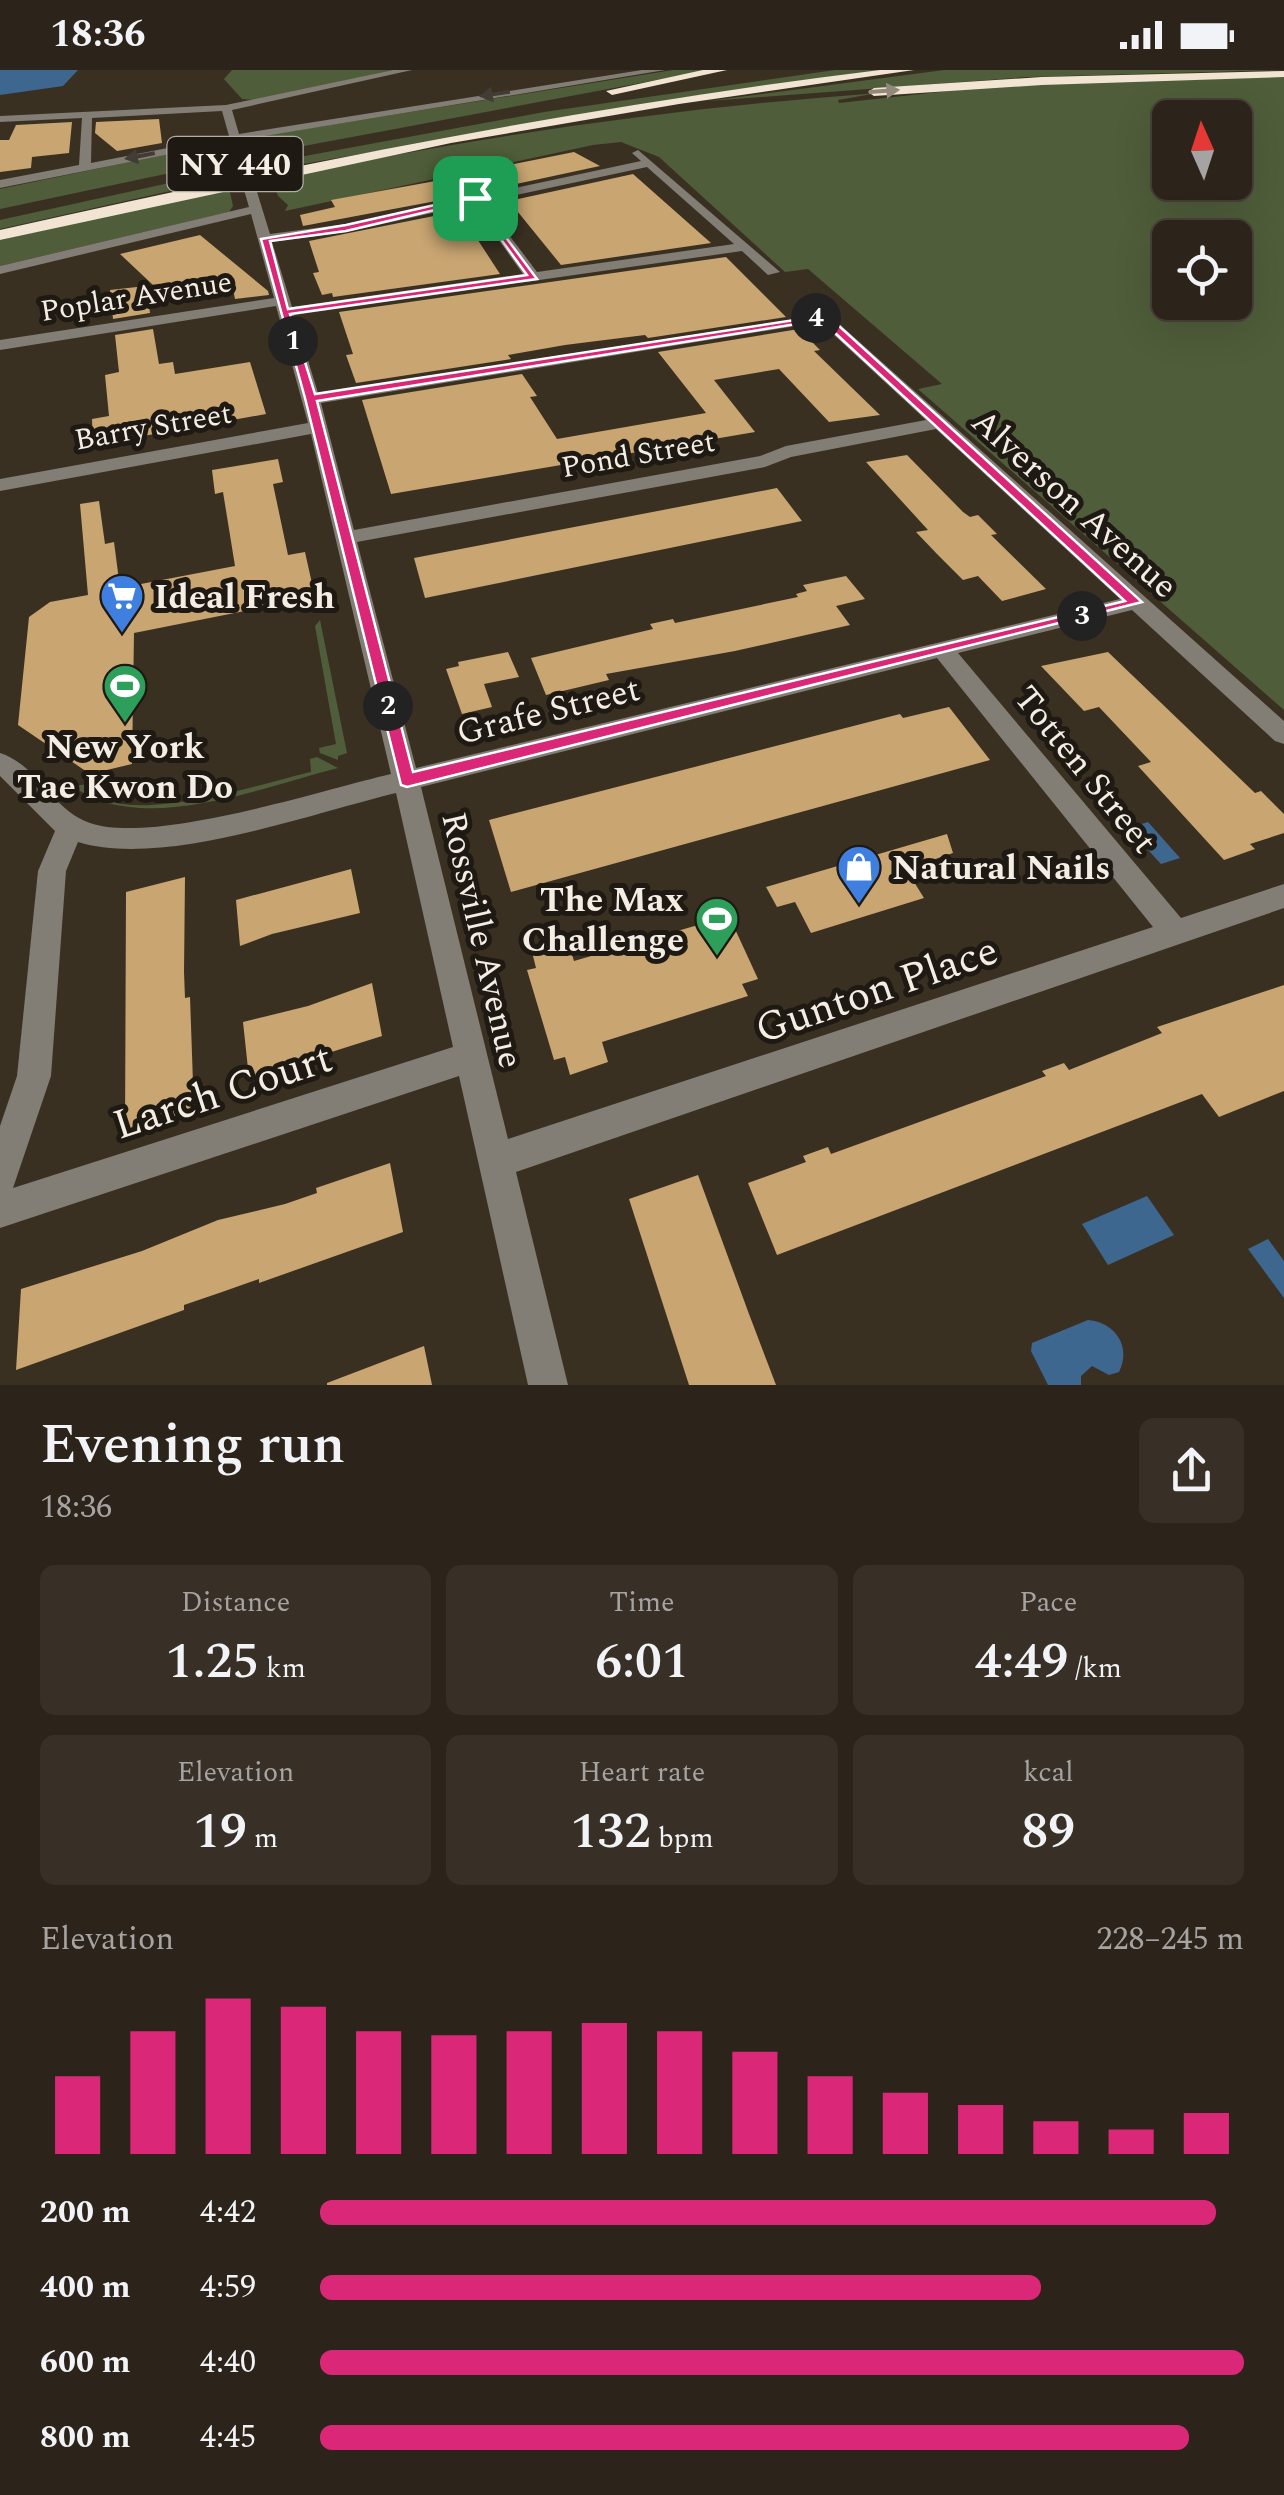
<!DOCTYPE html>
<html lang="en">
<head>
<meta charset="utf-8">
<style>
	body { margin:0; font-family:Spectral,serif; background:#383027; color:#f1f3f6; height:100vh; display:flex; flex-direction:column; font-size:38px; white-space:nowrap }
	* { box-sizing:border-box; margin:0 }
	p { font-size:32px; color:#a6a4a2 }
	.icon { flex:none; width:55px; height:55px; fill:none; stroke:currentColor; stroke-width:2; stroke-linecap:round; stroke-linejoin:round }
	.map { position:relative; height:1315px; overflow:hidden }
	.panel { display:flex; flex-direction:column; background:#2c241a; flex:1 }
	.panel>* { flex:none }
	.needle { width:65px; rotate:357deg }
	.controls { position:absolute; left:1152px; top:30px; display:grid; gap:20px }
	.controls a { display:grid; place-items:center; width:100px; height:100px; border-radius:15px; background:#2c241a; box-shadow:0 10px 40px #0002,0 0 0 2px #484139; font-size:50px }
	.pin { position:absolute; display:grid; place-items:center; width:85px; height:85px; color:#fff; margin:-42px; border-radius:20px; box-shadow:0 5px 15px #0006 }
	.km { position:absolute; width:50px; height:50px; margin:-25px; border-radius:50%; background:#222; color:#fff; font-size:28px; line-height:50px; text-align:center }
	.round { display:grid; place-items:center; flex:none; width:105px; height:105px; border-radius:15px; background:#383027 }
	.summary { display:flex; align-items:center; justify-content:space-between; height:170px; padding:0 40px }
	h1 { font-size:55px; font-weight:600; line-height:75px }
	.metrics { display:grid; grid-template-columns:repeat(3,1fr); gap:15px; height:170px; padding:10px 40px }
	.metrics div { display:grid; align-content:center; border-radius:15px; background:#383027; text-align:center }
	.metrics b { font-size:50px; font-weight:600 }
	.metrics small { font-size:28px; font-weight:400 }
	.metrics p { font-size:28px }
	.chart { height:280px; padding:20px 40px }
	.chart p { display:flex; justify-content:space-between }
	.chart svg { width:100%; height:180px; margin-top:10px; stroke:#db2777; stroke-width:6 }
	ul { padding:0 40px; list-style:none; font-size:32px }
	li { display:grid; grid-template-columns:160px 120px 1fr; align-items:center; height:75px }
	li i { height:25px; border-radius:12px; background:#db2777 }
	.status { display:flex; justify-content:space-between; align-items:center; height:70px; padding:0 50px; background:#2c241a; direction:ltr }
	.status svg { height:28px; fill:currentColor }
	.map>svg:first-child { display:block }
	.green { fill:#4f5d3a; fill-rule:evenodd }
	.water { fill:#3e6790 }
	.building { fill:#c8a571 }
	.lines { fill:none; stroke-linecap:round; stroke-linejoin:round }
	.minor { fill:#827d75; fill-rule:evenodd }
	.highway { fill:#f1e4d2; fill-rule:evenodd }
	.oneway { fill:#92897c }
	.oneway2 { fill:#413c35 }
	.route { fill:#db2777; stroke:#fff; stroke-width:2.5; fill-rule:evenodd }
	.labels { text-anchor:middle; stroke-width:10; stroke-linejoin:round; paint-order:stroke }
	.far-street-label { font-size:30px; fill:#f4ede4; stroke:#1e1913 }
	.shield { fill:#1e1913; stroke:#b4ada5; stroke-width:2.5 }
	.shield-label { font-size:32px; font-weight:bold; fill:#f4ede4 }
	.street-label { font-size:35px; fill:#f4ede4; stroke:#1e1913 }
	.poi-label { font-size:35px; font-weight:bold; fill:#f4ede4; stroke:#1e1913; text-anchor:start }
	.near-street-label { font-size:42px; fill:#f4ede4; stroke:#1e1913 }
</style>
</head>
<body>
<div class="status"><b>18:36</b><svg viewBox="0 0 49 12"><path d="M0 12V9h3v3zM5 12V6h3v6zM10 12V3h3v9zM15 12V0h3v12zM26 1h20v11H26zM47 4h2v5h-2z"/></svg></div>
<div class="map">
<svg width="1284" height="1315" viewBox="0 0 1284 1315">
	<rect width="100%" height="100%" fill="#3a3022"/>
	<g class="green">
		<polygon points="232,0 393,0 257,30 242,29 224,9"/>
		<polygon points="673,0 710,0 261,84 258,70 261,66"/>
		<polygon points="835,0 889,0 679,28 269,100 267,93 544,42"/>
		<polygon points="944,0 1284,0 1027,7 708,31"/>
		<path d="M1284,6v634l-366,-321 24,-5 -134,-115 -23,3 -126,-115 -38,-15 -28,3 -308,66 3,-6 -10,-9 -6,-17c201,-42 402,-71 606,-86l-40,7 1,3 164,-18zM1170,48h65v64h-65zM1170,168h65v64h-65z"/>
		<polygon points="211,75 219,78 222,92 0,139 0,119"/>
		<polygon points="224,101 224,109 0,159 0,150"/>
		<polygon points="229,118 233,136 229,142 0,196 0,170"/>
		<polygon points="320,550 347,683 338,686 338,690 320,683 319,678 336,674 315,556"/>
		<path d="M317,687l21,11c-76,19 -197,69 -265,18l16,-2c20,50 181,-3 222,-12l-1,-13z"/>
	</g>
	<g class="water">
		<polygon points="0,0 78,0 63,16 0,25"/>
		<polygon points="1148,752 1180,788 1161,794 1128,758"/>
		<polygon points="1147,1126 1174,1165 1108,1195 1082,1154"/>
		<polygon points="1268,1169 1284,1191 1284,1228 1248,1179"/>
		<path d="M1088,1250c27,2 44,27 31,52l-10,3 -17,-9 -11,10v9h-33l-17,-34 1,-8z"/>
	</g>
	<g class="building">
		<polygon points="159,49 162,73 117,81 95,63 96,52"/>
		<polygon points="72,52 69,83 32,87 31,98 0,102 0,70 9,70 16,55"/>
		<polygon points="574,82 600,96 498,118 485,100"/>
		<polygon points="633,104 711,173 561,195 509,131"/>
		<polygon points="441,110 452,128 303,156 300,145 335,137 331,130"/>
		<polygon points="459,141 500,204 333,227 332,223 322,225 313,203 319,202 309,171"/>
		<polygon points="200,165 268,221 269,225 235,229 232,214 186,221 186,229 170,231 120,184"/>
		<polygon points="726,187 786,247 648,268 645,265 565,275 508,285 511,289 356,313 346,285 353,284 339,242"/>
		<polygon points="146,216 150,243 113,249 110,220"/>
		<polygon points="153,259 159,294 173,292 175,304 250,292 266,344 93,375 92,349 109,346 105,305 119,302 115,265"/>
		<polygon points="799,259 820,280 814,281 880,345 829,352 779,299 761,302 714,310 755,362 391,424 362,330 522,304 537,326 530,327 557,369 706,343 658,282"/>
		<polygon points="907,385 963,442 970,447 978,445 997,464 991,465 1046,519 1002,531 978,506 963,510 937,484 916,462 928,460 866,392"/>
		<polygon points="278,389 283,412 273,414 288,485 305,482 315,527 134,563 132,694 90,704 18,655 29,547 50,532 88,525 80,434 99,431 105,474 114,472 120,518 235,496 223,422 215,424 212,400"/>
		<polygon points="777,418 802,451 425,528 414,488"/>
		<polygon points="846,506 865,529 836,536 850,555 735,581 606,604 609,610 546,625 531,588 653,559 650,554 673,549 675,553 798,527 796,524 807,521 803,515"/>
		<polygon points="508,582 519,607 484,614 492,637 462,644 446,599 459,596 458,592"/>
		<polygon points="1108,582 1255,723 1261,721 1284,744 1284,763 1250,774 1255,779 1224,790 1138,696 1151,692 1099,637 1084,641 1041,596"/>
		<polygon points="949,637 990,690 511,822 489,750 900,644 903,648"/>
		<polygon points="947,764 953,783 906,799 924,828 811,863 795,832 777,837 766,817"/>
		<polygon points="351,799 360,843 272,864 240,876 236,830"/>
		<polygon points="185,807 184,902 185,928 190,927 194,1041 125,1063 126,822"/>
		<polygon points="729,846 758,909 742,914 748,926 602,972 608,992 570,1005 565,987 554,990 527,900 536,898 532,882 568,872 574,891"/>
		<polygon points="372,913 382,966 249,1008 243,952 308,936"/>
		<polygon points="1284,915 1284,1021 1219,1047 1202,1024 777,1185 748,1113 806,1092 803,1086 828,1077 831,1084 1046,1006 1042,1001 1064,993 1069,1000 1162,963 1157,957"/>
		<polygon points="390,1093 403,1162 259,1213 259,1209 222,1222 184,1235 184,1240 16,1300 21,1219 142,1181 218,1150 285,1134 317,1123 316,1118"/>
		<polygon points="698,1105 749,1244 776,1315 689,1315 629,1129"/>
		<polygon points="424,1276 432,1315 327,1315 327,1313"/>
	</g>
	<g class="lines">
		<path class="minor" d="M393,0h19l-180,40 7,24 403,-64h23l-424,70 29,94 76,-10 295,-63 -9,-8 6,-3 142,122 -12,3 -26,-24 -448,64 24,78 510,-79 456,407v23l-9,-3 -143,-131 -174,43 223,265 103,-34v24l-768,264 52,213h-40l-69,-309 -459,152v-102l17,-50 21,-205 17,-40 -55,-55v-23c38,12 52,57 90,70 63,22 232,-33 301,-49l-80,-340 -311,57v-12l308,-56 -32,-117 -276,44v-10l274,-42 -23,-84 -251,60v-8l249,-59 -19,-65 -230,46v-8l79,-15 3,-47 -82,4v-6l226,-11zM222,41l7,25 -138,27 1,-45zM647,97l87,77 -197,28 -53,-70zM473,134l50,70 -231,33 -20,-65 74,-10zM820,252l106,98 -140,26 -26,10 -406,74 -33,-127zM936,359l184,170 -704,169 -59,-226 408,-75 26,-10zM937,588l216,269 -645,212 -87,-352zM396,723l57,254 -440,141 38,-112 15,-205 12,-29c84,26 231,-28 318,-49z"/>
		<g class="highway">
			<polygon points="703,0 727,0 612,25 606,21"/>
			<path d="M880,0h34l-235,34 -228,39 -451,97v-10c291,-65 583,-124 880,-160z"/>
			<polygon points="1284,1 1284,7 1042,15 874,26 868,22 874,18 1042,7"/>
		</g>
	</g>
	<defs><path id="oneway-solid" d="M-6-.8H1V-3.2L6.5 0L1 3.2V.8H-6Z" transform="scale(2.5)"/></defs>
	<use class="oneway" href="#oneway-solid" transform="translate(884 21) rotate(-4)"/>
	<g class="oneway2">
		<use href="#oneway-solid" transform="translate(495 24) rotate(171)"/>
		<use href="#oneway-solid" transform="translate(140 86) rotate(169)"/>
	</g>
	<path class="route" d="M475,126l62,83 -247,35 25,80 512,-79 315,287 -735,185 -6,-2 -96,-387 -44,-159 85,-14zM473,131l54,74 -239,34 -18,-68 76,-10zM821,250l304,281 -712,171 -96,-371z"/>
	<defs>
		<symbol id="supermarket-pin" viewBox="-11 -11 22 30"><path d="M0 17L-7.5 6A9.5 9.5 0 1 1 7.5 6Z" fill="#3f7fe0" stroke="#1e1913"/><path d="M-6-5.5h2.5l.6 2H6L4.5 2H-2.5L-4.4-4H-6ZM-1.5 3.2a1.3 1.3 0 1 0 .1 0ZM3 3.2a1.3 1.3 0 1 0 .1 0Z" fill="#fff"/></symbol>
		<symbol id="stadium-pin" viewBox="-11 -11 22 30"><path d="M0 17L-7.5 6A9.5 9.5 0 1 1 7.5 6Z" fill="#2e9e5b" stroke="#1e1913"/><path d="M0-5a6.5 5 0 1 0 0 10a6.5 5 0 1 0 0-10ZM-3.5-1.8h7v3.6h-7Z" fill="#fff"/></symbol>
		<symbol id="shop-pin" viewBox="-11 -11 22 30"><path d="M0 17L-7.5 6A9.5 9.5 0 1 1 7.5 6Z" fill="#3f7fe0" stroke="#1e1913"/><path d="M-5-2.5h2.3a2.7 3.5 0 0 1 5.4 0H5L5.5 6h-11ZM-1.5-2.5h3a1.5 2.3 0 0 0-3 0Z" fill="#fff"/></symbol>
	</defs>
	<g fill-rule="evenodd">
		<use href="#supermarket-pin" x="97" y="501" width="50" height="68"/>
		<use href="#stadium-pin" x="100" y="591" width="50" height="68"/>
		<use href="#shop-pin" x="834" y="772" width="50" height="68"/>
		<use href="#stadium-pin" x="692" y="824" width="50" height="68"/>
	</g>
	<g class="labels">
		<g class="far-street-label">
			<text transform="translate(136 226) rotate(-9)" y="10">Poplar Avenue</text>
			<text transform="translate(153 356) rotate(-10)" y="10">Barry Street</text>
			<text transform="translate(638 384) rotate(-10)" y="10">Pond Street</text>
		</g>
		<rect class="shield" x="167.5" y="67" width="135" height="54" rx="8"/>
		<g class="shield-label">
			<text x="235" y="105">NY 440</text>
		</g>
		<g class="street-label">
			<text transform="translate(1075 433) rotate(42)" y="12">Alverson Avenue</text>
			<text transform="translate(548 640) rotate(-14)" y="12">Grafe Street</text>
			<text transform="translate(1086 699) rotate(51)" y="12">Totten Street</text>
			<text transform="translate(483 870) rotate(77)" y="12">Rossville Avenue</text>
		</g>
		<g class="poi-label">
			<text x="154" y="538">Ideal Fresh</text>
			<text x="125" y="688" text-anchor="middle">New York<tspan x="125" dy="40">Tae Kwon Do</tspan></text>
			<text x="892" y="809">Natural Nails</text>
			<text x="684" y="841" text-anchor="end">The Max<tspan x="684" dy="40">Challenge</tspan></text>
		</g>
		<g class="near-street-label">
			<text transform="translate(876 918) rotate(-19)" y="15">Gunton Place</text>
			<text transform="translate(222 1020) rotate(-18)" y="15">Larch Court</text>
		</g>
	</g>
</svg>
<div class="controls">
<a><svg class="needle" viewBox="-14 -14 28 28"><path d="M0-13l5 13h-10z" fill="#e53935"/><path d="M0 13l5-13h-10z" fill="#a6a4a2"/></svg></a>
<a><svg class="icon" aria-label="locate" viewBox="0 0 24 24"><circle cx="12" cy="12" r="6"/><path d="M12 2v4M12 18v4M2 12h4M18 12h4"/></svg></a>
</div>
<div class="pin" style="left:475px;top:128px;background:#1e9e55"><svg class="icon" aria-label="arrive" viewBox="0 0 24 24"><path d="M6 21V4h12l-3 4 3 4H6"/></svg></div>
<b class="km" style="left:293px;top:271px">1</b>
<b class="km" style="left:388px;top:636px">2</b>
<b class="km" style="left:1082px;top:546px">3</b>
<b class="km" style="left:816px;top:248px">4</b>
</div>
<section class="panel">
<div class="summary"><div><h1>Evening run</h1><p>18:36</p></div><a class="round"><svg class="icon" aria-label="share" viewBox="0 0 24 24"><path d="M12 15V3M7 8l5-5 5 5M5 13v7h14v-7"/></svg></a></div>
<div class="metrics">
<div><p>Distance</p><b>1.25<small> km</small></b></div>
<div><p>Time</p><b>6:01</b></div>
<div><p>Pace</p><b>4:49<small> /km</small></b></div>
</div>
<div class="metrics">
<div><p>Elevation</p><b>19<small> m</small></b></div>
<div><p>Heart rate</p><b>132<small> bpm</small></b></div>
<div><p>kcal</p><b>89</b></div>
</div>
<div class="chart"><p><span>Elevation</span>228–245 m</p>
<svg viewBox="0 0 160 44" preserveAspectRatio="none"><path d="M5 44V25M15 44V14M25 44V6M35 44V8M45 44V14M55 44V15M65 44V14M75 44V12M85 44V14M95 44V19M105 44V25M115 44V29M125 44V32M135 44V36M145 44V38M155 44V34"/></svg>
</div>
<ul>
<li><b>200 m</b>4:42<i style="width:97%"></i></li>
<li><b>400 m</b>4:59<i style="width:78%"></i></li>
<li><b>600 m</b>4:40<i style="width:100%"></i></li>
<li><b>800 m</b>4:45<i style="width:94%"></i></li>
</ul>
</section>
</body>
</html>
